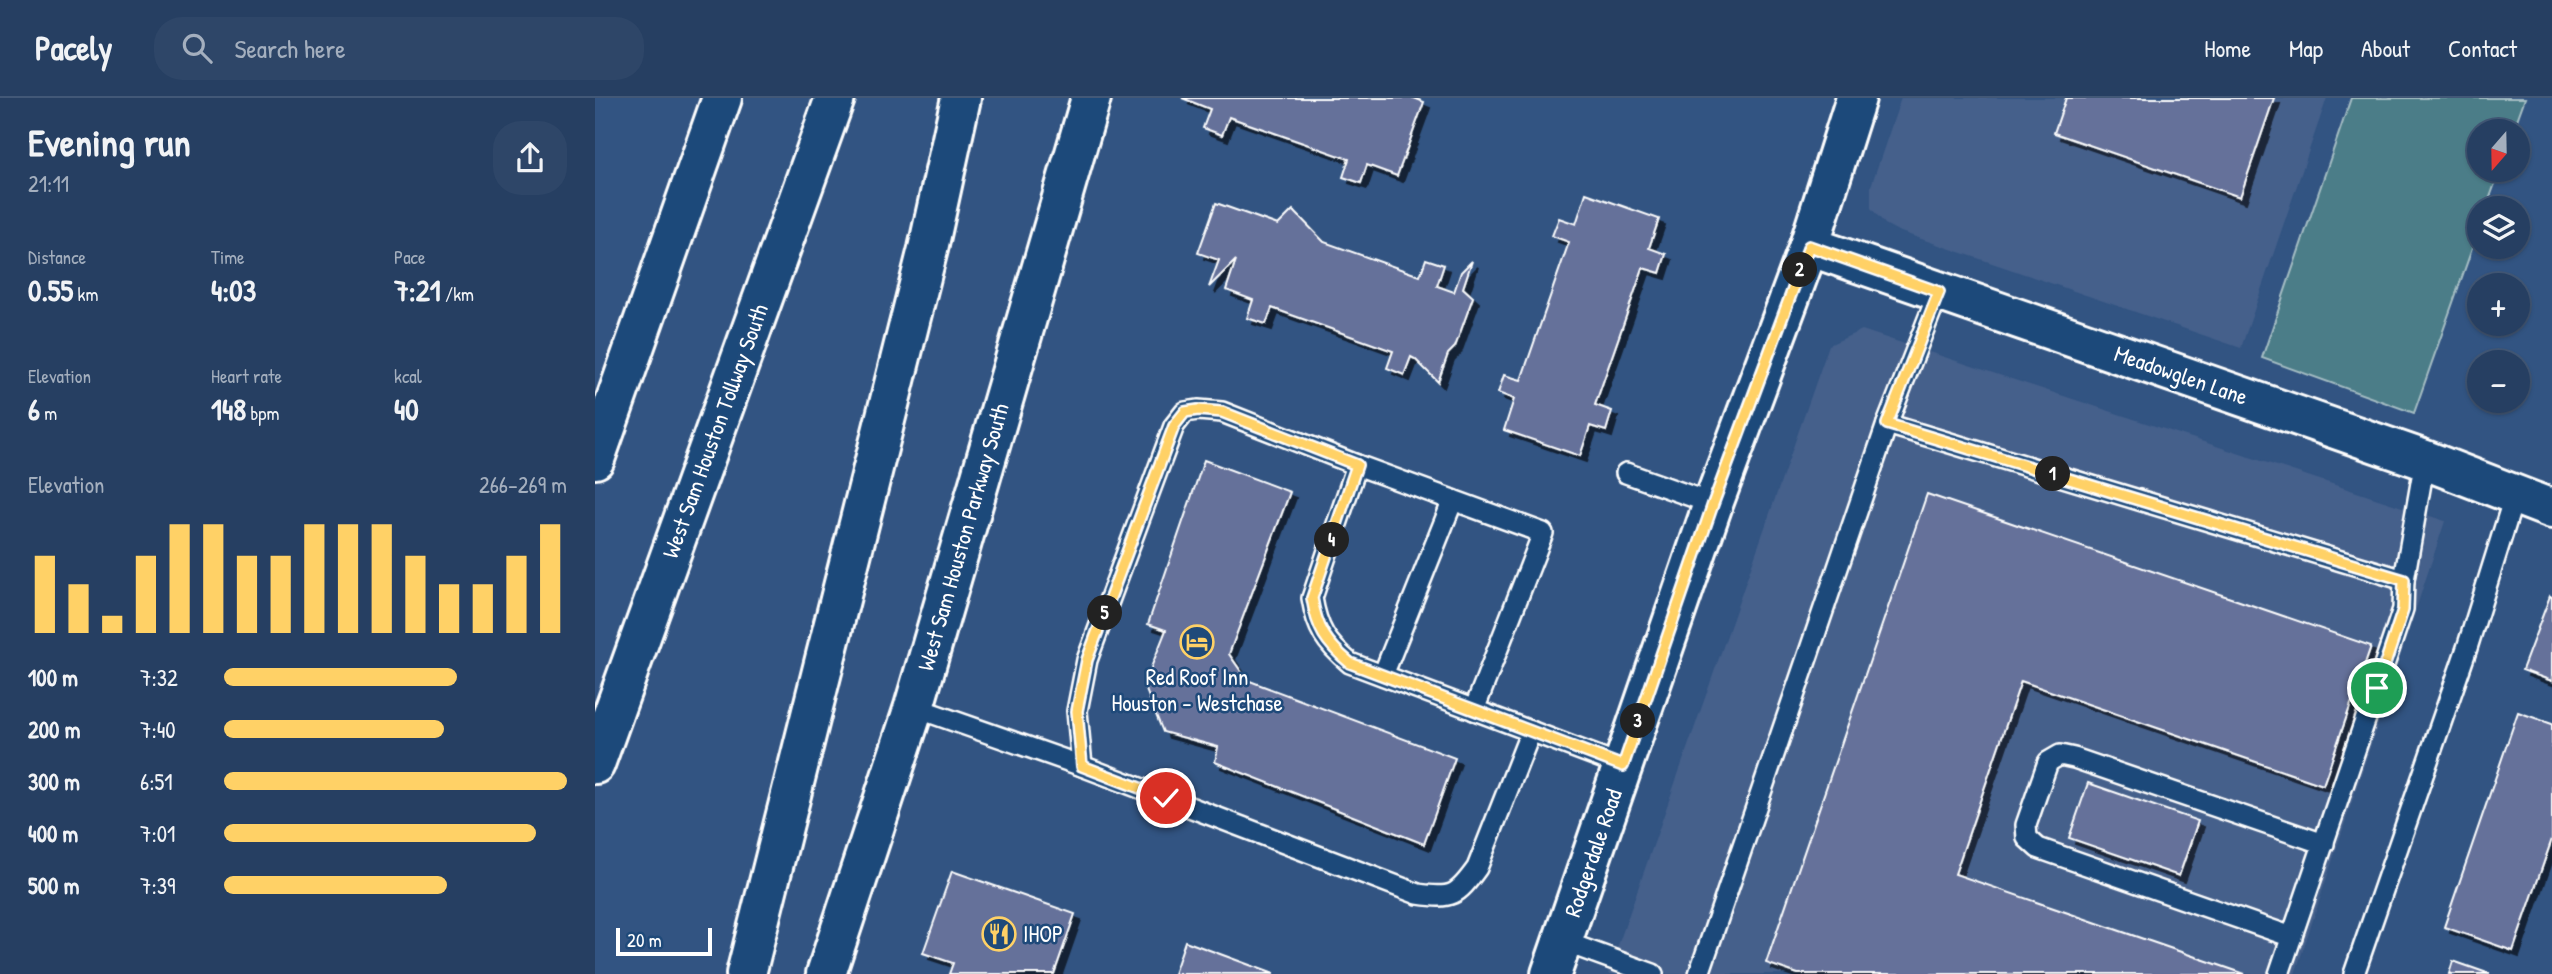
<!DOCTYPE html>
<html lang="en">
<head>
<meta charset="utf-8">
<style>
	body { margin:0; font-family:"Patrick Hand",sans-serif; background:#2e4668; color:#f1f3f6; height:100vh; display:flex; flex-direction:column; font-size:26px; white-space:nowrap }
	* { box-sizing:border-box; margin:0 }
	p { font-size:23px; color:#a4afbe }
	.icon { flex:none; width:38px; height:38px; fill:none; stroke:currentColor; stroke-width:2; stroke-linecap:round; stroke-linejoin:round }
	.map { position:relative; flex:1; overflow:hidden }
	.details { display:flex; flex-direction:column; background:#263f62; width:595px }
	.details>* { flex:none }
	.needle { width:46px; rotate:200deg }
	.buttons { position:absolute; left:1872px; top:21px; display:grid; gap:14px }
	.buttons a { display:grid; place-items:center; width:63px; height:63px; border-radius:50%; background:#263f62; box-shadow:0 2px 5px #0004,0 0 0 2px #425877; font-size:35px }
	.scale { position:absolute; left:21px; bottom:18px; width:96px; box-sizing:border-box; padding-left:7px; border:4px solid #fff; border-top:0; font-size:19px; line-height:24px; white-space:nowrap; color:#fff; -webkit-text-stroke:5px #1f4a7a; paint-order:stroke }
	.pin { position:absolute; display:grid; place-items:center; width:60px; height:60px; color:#fff; margin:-30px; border:4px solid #fff; border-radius:50%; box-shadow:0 2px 7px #0007 }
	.km { position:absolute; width:35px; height:35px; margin:-18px; border-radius:50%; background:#222; color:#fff; font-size:19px; line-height:35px; text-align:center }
	.round { display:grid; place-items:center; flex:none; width:74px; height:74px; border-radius:28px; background:#2e4668 }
	.overview { display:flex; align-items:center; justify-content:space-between; height:119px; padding:0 28px }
	h1 { font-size:38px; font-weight:800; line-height:52px }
	.figures { display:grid; grid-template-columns:repeat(3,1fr); gap:10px; height:119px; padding:7px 28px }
	.figures div { display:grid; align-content:center }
	.figures b { font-size:30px; font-weight:800 }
	.figures small { font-size:19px; font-weight:400 }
	.figures p { font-size:19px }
	.chart { height:196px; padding:14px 28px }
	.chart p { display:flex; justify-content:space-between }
	.chart svg { width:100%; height:126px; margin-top:7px; stroke:#ffd166; stroke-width:6 }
	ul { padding:0 28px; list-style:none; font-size:23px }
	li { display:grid; grid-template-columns:112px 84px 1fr; align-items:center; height:52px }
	li i { height:18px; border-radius:9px; background:#ffd166 }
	header { display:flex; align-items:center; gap:42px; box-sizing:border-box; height:98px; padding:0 35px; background:#263f62; border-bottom:2px solid #425877 }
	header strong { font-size:33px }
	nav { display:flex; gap:38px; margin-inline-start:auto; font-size:24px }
	.search { width:490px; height:63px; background:#2e4668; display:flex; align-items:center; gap:18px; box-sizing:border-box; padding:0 24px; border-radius:28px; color:#a4afbe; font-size:26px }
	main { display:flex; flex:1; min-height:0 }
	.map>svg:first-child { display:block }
	.built { fill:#45608b }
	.grass { fill:#4c7d88; stroke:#a6bec4; stroke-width:2 }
	.building { fill:#65719a; stroke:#fff; stroke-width:2; filter:url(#shadow) }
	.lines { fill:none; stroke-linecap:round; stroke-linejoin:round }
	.service-casing { stroke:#fff; stroke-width:24 }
	.tertiary-casing { stroke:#fff; stroke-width:44 }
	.secondary-casing { stroke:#fff; stroke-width:44 }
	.motorway-casing { stroke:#fff; stroke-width:44 }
	.service { stroke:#1f4a7a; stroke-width:19 }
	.tertiary { stroke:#1f4a7a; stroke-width:38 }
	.secondary { stroke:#1f4a7a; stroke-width:38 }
	.motorway { stroke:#1f4a7a; stroke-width:38 }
	.route-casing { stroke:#fff; stroke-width:14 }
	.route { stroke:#ffd166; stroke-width:9 }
	.labels { text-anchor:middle; stroke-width:5; stroke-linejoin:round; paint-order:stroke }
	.street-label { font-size:23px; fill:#fff; stroke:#1f4a7a }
	.poi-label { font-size:23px; fill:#fff; stroke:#1f4a7a }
</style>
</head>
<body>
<header>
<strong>Pacely</strong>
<div class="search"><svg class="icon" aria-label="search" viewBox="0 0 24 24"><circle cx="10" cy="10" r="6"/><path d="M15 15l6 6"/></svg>Search here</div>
<nav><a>Home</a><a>Map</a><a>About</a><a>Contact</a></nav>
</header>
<main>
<section class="details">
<div class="overview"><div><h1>Evening run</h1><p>21:11</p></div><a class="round"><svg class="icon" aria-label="share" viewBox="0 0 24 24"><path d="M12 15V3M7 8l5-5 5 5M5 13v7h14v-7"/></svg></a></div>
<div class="figures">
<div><p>Distance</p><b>0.55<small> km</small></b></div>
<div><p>Time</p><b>4:03</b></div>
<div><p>Pace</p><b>7:21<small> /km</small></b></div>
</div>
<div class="figures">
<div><p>Elevation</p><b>6<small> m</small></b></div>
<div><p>Heart rate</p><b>148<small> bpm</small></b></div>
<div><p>kcal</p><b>40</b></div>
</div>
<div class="chart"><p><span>Elevation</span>266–269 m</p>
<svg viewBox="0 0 160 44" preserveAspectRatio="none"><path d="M5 44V17M15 44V27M25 44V38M35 44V17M45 44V6M55 44V6M65 44V17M75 44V17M85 44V6M95 44V6M105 44V6M115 44V17M125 44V27M135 44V27M145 44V17M155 44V6"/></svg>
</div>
<ul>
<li><b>100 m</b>7:32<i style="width:68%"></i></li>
<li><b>200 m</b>7:40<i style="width:64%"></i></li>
<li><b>300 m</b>6:51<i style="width:100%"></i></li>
<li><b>400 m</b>7:01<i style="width:91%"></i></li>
<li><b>500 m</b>7:39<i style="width:65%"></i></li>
</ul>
</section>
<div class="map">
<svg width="1957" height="876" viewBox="0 0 1957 876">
	<defs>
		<filter id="shadow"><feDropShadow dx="6" dy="6" stdDeviation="0" flood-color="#0009"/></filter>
	</defs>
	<rect width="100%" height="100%" fill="#325482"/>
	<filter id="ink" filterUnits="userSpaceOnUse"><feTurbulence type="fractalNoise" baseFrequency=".0143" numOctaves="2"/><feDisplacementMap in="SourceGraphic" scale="14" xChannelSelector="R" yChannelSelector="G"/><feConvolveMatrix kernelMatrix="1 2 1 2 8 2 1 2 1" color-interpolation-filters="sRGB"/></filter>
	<g filter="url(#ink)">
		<g class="built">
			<polygon points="1306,0 1732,0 1646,250 1303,133 1290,126 1276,110 1276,88"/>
			<polygon points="1267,232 1850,423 1700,876 1013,876 1234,247"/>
		</g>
		<polygon class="grass" points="1756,0 1930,0 1918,33 1885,33 1885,72 1905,72 1891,110 1885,110 1885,128 1819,315 1667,260"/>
		<g class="building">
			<polygon points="587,0 819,0 829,4 802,78 772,67 766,85 748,79 754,61 634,19 627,37 608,30 615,11"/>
			<polygon points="1471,0 1679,0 1645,99 1459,35"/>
			<polygon points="991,95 1064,121 1054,150 1071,156 1065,175 1048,170 1000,307 1017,313 1011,333 995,328 985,358 909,332 919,301 903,295 909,277 926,282 974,144 957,138 964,120 981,126"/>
			<polygon points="621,105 683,127 698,112 729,144 825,178 831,161 849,167 842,188 859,194 866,174 877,163 868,190 878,199 860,249 853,256 843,284 820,261 816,259 809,277 792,270 798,253 677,210 671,226 652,220 658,202 631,192 641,162 614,189 624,162 603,155"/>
			<polygon points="609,362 695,394 634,556 652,582 860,660 829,746 620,664 623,649 568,634 549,587 571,532 553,526"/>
			<polygon points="1332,396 1776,548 1728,687 1426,583 1360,776 1650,876 1203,876 1171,865"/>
			<polygon points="1955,498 1957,499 1957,583 1927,572"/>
			<polygon points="1923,614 1957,626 1957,741 1918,853 1849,829"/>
			<polygon points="1493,685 1603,723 1584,778 1474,740"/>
			<polygon points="357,773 480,816 459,876 354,876 358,865 328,855"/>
			<polygon points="590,843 679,876 579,876"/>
			<polygon points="1858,863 1895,876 1854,876"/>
		</g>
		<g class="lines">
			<defs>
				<g id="service">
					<polyline points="1292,326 1809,482 1830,362"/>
					<path d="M762,367l-45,133c5,31 14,45 38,65l273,103"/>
					<polyline points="1031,375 1118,406"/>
					<polyline points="788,577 858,402"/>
					<path d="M319,609l168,59 336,128c34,5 39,2 59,-26l54,-137"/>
					<polyline points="487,668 482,613 492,562 579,328 590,314 603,312 627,314 762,367 948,435 879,612"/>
					<polyline points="1697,839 1443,750 1432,740 1431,727 1453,664 1465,657 1479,660 1729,746"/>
					<polyline points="967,843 1058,876"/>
					<polyline points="1104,876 1292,326 1344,193"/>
					<polyline points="1684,876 1808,511 1809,482"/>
					<polyline points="1759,876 1872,550 1920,396"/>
				</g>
				<g id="tertiary">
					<polyline points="1214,148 1830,362 1957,411"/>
					<polyline points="956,876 1118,406 1214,148 1261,0"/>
				</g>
				<polyline id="secondary" points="231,876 319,609 496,0"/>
				<g id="motorway">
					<polyline points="0,361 127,0"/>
					<polyline points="0,666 240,0"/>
					<polyline points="151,876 333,151 366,0"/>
				</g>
			</defs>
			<use href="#service" class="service-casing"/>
			<use href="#tertiary" class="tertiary-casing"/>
			<use href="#secondary" class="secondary-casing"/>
			<use href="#motorway" class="motorway-casing"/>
			<use href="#service" class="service"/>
			<use href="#tertiary" class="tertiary"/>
			<use href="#secondary" class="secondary"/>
			<use href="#motorway" class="motorway"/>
		</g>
	</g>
	<g class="lines" filter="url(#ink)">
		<defs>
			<path id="route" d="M571,700l-84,-32 -5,-55 10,-51 87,-234 11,-14 13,-2 24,2 135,53 -45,133c5,31 14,45 38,65l273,103 90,-262 96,-258 130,46 -52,132 517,156 -1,30 -26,78"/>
		</defs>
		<use href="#route" class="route-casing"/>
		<use href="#route" class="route"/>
	</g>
	<defs>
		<symbol id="hotel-ring" viewBox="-11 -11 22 22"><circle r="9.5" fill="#1f4a7a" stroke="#ffd166" stroke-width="1.5"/><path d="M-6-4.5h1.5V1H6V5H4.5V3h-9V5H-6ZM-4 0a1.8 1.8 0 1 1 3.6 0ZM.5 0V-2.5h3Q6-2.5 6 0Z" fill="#ffd166"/></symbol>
		<symbol id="restaurant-ring" viewBox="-11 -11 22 22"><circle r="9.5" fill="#1f4a7a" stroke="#ffd166" stroke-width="1.5"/><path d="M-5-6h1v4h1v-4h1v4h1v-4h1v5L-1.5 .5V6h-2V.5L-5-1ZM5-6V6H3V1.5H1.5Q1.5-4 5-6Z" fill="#ffd166"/></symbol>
	</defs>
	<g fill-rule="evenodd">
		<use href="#hotel-ring" x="583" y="525" width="38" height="38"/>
		<use href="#restaurant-ring" x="385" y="817" width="38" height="38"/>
	</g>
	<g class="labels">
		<g class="street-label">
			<text transform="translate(1586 277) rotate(19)" y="8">Meadowglen Lane</text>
			<text transform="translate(120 333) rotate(-70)" y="8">West Sam Houston Tollway South</text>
			<text transform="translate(368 439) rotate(-74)" y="8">West Sam Houston Parkway South</text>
			<text transform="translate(998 755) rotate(-71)" y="8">Rodgerdale Road</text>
		</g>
		<g class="poi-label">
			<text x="602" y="587">Red Roof Inn<tspan x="602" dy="26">Houston - Westchase</tspan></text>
			<text x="428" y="844" text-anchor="start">IHOP</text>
		</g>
	</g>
</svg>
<div class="buttons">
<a><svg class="needle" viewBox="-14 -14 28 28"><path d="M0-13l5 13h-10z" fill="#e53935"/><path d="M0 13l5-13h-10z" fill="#a4afbe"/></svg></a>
<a><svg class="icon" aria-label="layers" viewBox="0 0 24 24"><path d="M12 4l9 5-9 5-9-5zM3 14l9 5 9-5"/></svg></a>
<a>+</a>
<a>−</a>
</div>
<div class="scale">20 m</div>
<div class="pin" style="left:1782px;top:590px;background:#1e9e55"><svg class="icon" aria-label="arrive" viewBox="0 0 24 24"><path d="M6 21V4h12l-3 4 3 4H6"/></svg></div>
<div class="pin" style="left:571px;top:700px;background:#d93025"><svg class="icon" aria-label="check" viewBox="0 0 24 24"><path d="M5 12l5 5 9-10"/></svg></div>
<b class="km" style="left:1458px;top:376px">1</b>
<b class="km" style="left:1205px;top:172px">2</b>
<b class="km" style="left:1043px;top:623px">3</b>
<b class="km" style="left:737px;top:442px">4</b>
<b class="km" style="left:510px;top:515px">5</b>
</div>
</main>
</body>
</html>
